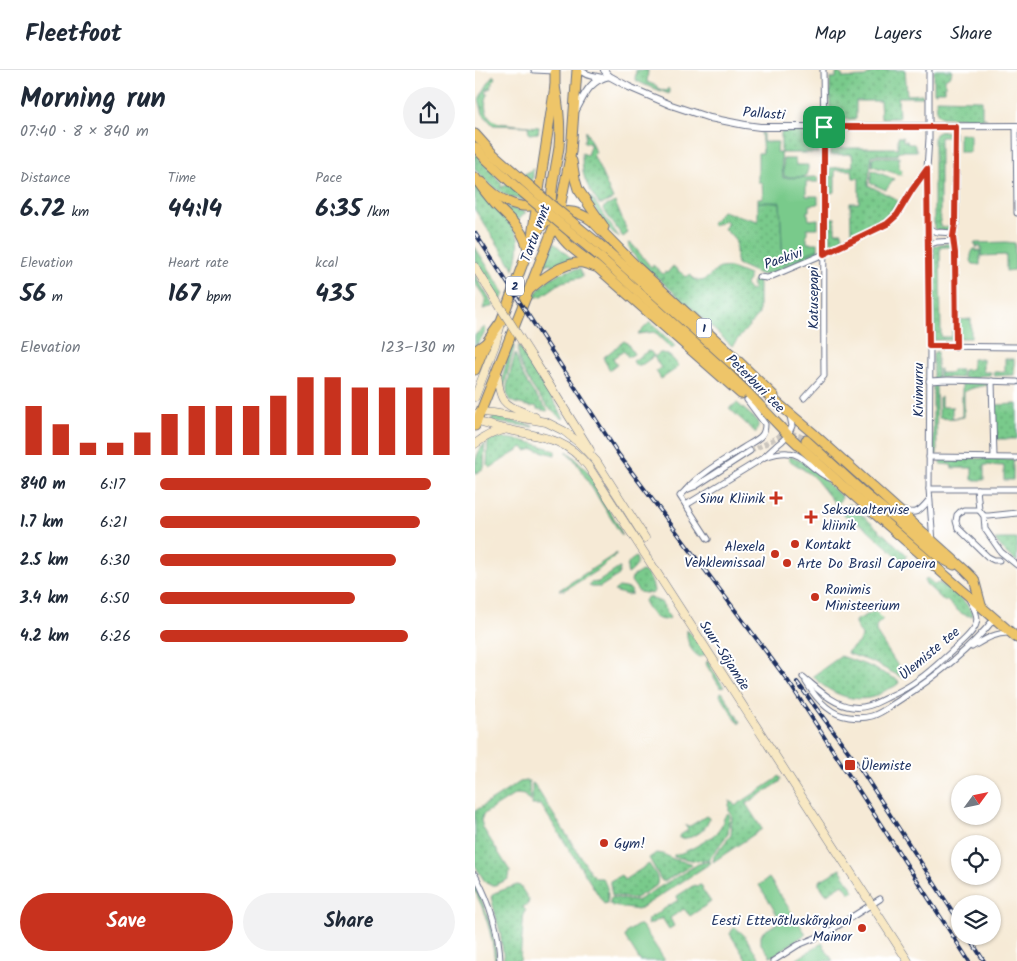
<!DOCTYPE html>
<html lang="en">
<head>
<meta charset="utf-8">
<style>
	body { margin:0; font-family:Kalam,sans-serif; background:#f2f2f3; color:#1f2937; height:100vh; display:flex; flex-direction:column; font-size:19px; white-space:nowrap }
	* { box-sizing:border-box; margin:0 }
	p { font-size:16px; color:#747a83 }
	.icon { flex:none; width:28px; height:28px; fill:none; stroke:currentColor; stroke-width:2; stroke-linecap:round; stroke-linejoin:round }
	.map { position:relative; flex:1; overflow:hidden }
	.sheet { display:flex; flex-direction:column; background:#fff; width:475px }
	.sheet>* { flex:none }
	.needle { width:32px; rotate:57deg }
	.fabs { position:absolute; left:476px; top:705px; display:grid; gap:10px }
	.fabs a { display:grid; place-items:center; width:50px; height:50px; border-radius:50%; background:#fff; box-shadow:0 1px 4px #0004; font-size:25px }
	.pin { position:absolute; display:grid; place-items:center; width:42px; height:42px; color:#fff; margin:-21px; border-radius:10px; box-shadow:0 2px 8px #0006 }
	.round { display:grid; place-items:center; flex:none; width:52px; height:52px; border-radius:26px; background:#f2f2f3 }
	.summary { display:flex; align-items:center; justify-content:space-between; height:85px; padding:0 20px }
	h1 { font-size:28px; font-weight:600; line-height:38px }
	.figures { display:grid; grid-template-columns:repeat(3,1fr); gap:8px; height:85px; padding:5px 20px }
	.figures div { display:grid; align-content:center }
	.figures b { font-size:25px; font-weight:600 }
	.figures small { font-size:14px; font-weight:400 }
	.figures p { font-size:14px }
	.chart { height:140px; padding:10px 20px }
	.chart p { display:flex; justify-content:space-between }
	.chart svg { width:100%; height:90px; margin-top:5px; stroke:#c8321e; stroke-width:6 }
	.button { display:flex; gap:10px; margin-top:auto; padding:10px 20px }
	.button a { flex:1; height:58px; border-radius:30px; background:#c8321e; color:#fff; font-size:20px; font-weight:600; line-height:58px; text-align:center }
	.button a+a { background:#f2f2f3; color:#1f2937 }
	ul { padding:0 20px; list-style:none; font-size:16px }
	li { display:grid; grid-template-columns:80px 60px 1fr; align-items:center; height:38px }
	li i { height:12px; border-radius:6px; background:#c8321e }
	header { display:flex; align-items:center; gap:30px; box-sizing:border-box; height:70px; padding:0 25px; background:#fff; border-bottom:1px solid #e0e1e3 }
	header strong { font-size:24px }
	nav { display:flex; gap:28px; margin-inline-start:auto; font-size:18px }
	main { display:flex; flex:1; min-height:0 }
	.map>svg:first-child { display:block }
	.grass { fill:url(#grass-dots); stroke:#4a7c74 }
	.green { fill:#79ca8b; stroke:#4a7c74 }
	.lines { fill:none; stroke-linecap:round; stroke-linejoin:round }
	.minor-tunnel { stroke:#cac5be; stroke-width:5; stroke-dasharray:5 2.5; stroke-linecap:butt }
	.minor-casing { stroke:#687088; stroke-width:7 }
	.tertiary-casing { stroke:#687088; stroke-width:8 }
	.secondary-casing { stroke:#687088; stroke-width:9 }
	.primary-casing { stroke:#687088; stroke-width:11 }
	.trunk-casing { stroke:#687088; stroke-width:11 }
	.minor { stroke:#fff; stroke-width:5 }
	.tertiary { stroke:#fff; stroke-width:6 }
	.secondary { stroke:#f8e8c3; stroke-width:8 }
	.primary { stroke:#eec569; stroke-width:9 }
	.trunk { stroke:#eec569; stroke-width:9 }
	.rail-casing { stroke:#1b2f5e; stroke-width:4 }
	.rail { stroke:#fff; stroke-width:2; stroke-dasharray:5.5; stroke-linecap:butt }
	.secondary-bridge-casing { stroke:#687088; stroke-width:9; stroke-linecap:butt }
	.trunk-bridge-casing { stroke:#687088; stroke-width:11; stroke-linecap:butt }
	.secondary-bridge { stroke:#f8e8c3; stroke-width:8 }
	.trunk-bridge { stroke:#eec569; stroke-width:9 }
	.route-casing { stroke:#fff; stroke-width:10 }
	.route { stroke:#c8321e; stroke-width:6 }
	.poi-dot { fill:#c8321e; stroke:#fff; stroke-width:2 }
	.labels { text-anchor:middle; stroke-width:4; stroke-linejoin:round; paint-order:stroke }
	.shield { fill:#fff; stroke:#5f6d8e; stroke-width:1 }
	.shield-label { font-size:12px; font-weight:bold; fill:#1b2f5e }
	.street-label { font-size:14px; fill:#1b2f5e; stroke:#fff }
	.poi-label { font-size:14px; fill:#1b2f5e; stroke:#fff; text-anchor:start }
</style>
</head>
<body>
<header>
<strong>Fleetfoot</strong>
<nav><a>Map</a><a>Layers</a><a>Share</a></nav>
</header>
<main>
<section class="sheet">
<div class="summary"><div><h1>Morning run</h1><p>07:40 · 8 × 840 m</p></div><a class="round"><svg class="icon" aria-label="share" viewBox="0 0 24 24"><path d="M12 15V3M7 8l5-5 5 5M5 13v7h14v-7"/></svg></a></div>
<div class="figures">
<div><p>Distance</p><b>6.72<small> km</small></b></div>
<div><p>Time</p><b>44:14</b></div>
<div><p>Pace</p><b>6:35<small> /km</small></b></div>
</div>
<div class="figures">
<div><p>Elevation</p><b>56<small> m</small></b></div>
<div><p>Heart rate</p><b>167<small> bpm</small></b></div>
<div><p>kcal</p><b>435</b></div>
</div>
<div class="chart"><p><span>Elevation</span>123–130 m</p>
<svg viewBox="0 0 160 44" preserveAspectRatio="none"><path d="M5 44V20M15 44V29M25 44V38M35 44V38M45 44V33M55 44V24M65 44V20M75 44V20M85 44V20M95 44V15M105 44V6M115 44V6M125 44V11M135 44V11M145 44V11M155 44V11"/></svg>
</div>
<ul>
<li><b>840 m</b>6:17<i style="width:92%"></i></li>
<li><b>1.7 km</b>6:21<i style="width:88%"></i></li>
<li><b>2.5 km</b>6:30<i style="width:80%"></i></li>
<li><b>3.4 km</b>6:50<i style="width:66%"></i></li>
<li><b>4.2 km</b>6:26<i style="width:84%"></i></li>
</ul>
<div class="button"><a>Save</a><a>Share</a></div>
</section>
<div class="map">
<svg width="542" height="891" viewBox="0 0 542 891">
	<defs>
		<pattern id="grass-dots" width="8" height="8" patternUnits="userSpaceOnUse" patternTransform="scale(1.25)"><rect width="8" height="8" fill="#79ca8b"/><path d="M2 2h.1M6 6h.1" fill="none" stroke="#62a475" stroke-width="1.8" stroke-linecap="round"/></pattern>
	</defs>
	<rect width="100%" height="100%" fill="#fff"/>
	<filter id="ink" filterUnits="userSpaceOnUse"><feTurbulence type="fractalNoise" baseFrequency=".02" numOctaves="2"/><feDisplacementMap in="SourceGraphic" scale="10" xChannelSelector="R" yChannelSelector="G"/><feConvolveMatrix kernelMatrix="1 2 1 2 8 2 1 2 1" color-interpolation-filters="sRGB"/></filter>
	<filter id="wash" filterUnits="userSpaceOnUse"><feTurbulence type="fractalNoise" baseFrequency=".0096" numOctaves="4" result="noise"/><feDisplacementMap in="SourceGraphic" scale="20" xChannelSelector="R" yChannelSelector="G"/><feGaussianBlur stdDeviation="1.12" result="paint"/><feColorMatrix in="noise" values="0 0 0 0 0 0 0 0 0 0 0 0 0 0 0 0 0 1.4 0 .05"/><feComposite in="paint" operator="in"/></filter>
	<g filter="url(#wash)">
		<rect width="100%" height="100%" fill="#f6ead6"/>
		<g class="grass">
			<polygon points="161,0 173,0 172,12 182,16 182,18 191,21 193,18 194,19 194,24 170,15 160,10"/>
			<path d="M400,0h30l2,25 15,-1 1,3h-25l1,21h-18l-1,-17h-24v18c-9,0 -20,2 -26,-4v-37h6v-4l3,-1 3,2 1,3 22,-1z"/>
			<polygon points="459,0 477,0 476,5 470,9 470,21 461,21 461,23 459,22"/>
			<path d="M18,5l2,2 -5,12 -2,-1 -2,5 2,1c-5,12 -3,24 11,29l40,4 -1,6 -9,1 -1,-8 -35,-1 -10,-11 -4,-15z"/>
			<polygon points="461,29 507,30 507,47 512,49 466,47 462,43"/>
			<path d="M111,61l10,22 -3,1 20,45 -10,5h-4c-13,-19 -17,-26 -17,-50v-1l5,2 3,-9v-2l-6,-2z"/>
			<path d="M466,61l13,1v7h-2v-2h-12v90h12v-9h2c0,15 -8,15 -20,11v-92l1,-3z"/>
			<polygon points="306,62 338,62 341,63 343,69 343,83 306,83"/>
			<polygon points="358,65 364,65 364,68 359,68 360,78 423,78 423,67 428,67 428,71 432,71 433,74 439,74 442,81 423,81 422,85 397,85 393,115 417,127 423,131 412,146 378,163 376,160 375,133 384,133 384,108 378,108 377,100 360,100 360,122 356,123 355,121 355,98 378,96 377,84 355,85 356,68 356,66"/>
			<path d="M0,84l19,19 2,4 6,6 -2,5 33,-19v8l-5,22c-19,4 -42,-16 -53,-30z"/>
			<path d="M0,114c9,11 39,41 43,53 2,9 -1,24 -4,32l-39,-59z"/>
			<path d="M115,127l2,1 27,39c-10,-2 -24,-29 -31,-38z"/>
			<polygon points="305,131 308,194 343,179 343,184 304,201 289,205 284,204 262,194 261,190 261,173 259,168 249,159 253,153 249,150 244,154 242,153 239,156 236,154 247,141 283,151 283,132"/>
			<polygon points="140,132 153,163 148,167 128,139 129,137"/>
			<polygon points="26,135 38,139 51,142 42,152"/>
			<polygon points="355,148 360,148 360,162 367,162 368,168 356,174"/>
			<polygon points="79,173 95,187 98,192 73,201 77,195 76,193 73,194 69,197 67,197"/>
			<path d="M153,173l4,1 19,23 2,-2 10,9 2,-2 2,1 6,-7 13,11 4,-2 5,5 7,1c6,-2 10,-8 16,-12 9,-5 22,3 31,6v5l-4,5 5,6 4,-2 -2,-3 1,-5 6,-2v35l-27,32 -72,-66 3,-3 -3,3c-11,-10 -29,-22 -32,-37z"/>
			<polygon points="465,174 474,174 478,176 479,186 477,186 477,177 465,177 466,267 477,267 477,259 480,259 480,270 459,270 459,176"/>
			<polygon points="0,177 30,224 25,231 0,190"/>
			<path d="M105,199l3,8 -21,5 -20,14 -9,2c11,-19 25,-27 47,-29z"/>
			<polygon points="0,205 19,236 8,239 11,229 0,213"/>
			<polygon points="175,252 200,276 197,279 179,262 163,264"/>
			<polygon points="10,257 11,261 0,277 0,265"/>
			<polygon points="149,271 152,273 159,284 153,287 149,281 138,288 142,295 135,300 129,290 129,287"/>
			<path d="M37,273l2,2v4l-10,38 -1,7c-3,-17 4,-34 9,-51z"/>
			<path d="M44,275l45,73 -2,1c-5,-4 -10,-8 -15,-13 -11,-12 -34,-44 -28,-61z"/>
			<polygon points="173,281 176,282 179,286 168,294 161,296 158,291"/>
			<polygon points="462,281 462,309 458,309 458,283"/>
			<path d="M185,283c7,-1 15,7 18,13l-2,3 -15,10 -5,-8 5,-3 -7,-11z"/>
			<path d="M40,284c3,5 4,13 7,19 6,14 16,26 26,37l-1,1 -10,-2v-2l-4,-1 -1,1 -17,-4 -4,-2 -4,-7v-8z"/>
			<polygon points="497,289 508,289 508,302 516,302 515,305 503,306 502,308 488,308 488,300 497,299"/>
			<polygon points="530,289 539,289 539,305 519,306 518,302 530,302"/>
			<polygon points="464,299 465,299 465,303 476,303 477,300 486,300 486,308 464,307"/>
			<polygon points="461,312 462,384 459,385 458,384 458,313"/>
			<path d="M489,312l25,1 -1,2c-10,2 -15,2 -24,7v25c-8,2 -17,2 -25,1v-20l2,-1v10h13l-2,2v9l10,-1v-34z"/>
			<polygon points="262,333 284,352 281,363 254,338"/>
			<polygon points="542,334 542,369 521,369 520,335"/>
			<polygon points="17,347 28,348 58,356 58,357 17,352"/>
			<path d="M21,368c16,-1 44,6 59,13v4l-21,-6 -8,2 -3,-4 -33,21 -3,-3 1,-24z"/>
			<path d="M10,373l-1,25 -9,6c0,-14 1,-20 10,-31z"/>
			<path d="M92,381c11,9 22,20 28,33 2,5 3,10 6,15 7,11 18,23 21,37l-45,-72 -4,-6 -6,-5z"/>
			<path d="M314,386c17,4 39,28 52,40l1,2 -5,6 6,5 5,-5 3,1 56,50 -2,3 6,6v2h-3l-43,-39 -21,-12 -27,-34 -7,-7 -21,-14z"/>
			<polygon points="465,388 538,389 538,410 529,410 529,396 509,395 509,410 497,410 497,398 477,398 476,395 465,394"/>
			<polygon points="522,469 542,469 542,492 531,483 520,470"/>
			<path d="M142,483c-9,13 -39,29 -53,37h-5z"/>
			<path d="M161,487c3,8 -2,13 -8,17 -3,-9 1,-13 8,-17z"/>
			<polygon points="144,498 145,498 144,505 125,517 115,517 114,515 115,513 123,512"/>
			<path d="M167,501c7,2 11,13 12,20l-2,3 -13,-2 -8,-11 1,-4z"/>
			<path d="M452,508l8,7 2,-2c12,2 33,21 36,33 -11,1 -18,-8 -27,-16l-1,2 -21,-20z"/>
			<polygon points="144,517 155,519 156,520 157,524 152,525 139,521"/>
			<path d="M173,527l13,5 6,9 -1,1 4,6c-12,7 -21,-7 -26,-17l1,-2z"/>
			<path d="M400,541l8,8 -7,7v6l29,45 -2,1 -31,-16 -25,-9v-1l12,-10 3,-6c-2,-5 -7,-9 -7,-15z"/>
			<path d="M212,560l7,7 12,17 -6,3c-10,-5 -14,-17 -13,-27z"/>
			<path d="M366,586l28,10 29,14 1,3c-4,4 -8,5 -13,7 -5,3 -10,7 -17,8 -20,4 -43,-7 -56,-22z"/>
			<polygon points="233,590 237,599 249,617 248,618 245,617 232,596 231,593"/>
			<polygon points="246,622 248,623 264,650 265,652 264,654 245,625"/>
			<polygon points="304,706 306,709 305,712 271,734 287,759 238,792 239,786 256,765 257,745 254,741 254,734 255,733 254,731 257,732 260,736 300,710"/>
			<polygon points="50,711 54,711 55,732 49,725 42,724 39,725 9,744 6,750 8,758 35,801 34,808 32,810 20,815 16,815 11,813 7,807 0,795 0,741 45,712"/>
			<path d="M57,713l2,1 57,89 5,5h6c6,9 7,15 5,25l-3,1 -63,-99h-9z"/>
			<path d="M253,743l2,2 -2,19 -19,25 -12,2 -23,-4v-2c10,-1 39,-17 45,-25 4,-5 3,-12 9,-17z"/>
			<path d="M231,746l3,2c-2,13 -17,22 -30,20v-2l9,-6 -3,-5 1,1h4z"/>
			<polygon points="181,783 188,784 198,789 216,793 217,795 190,811 187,811 186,810 174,788"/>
			<polygon points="234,791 236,793 163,840 137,836 137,834 134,834 136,828 138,827 158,831 163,830 223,794"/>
			<path d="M174,794c4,7 12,14 7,22l-22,13 -22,-4 -2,-11v-3l11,-6 3,5z"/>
			<polygon points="365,799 379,821 376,823 374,822 368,814 352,824 350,823 344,814 344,811"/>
			<polygon points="42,815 45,816 54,830 53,834 48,837 51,841 49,842 45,891 29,891 25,862 16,827 19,823"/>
			<polygon points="219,815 221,816 226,815 228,818 227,819 236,832 215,846 209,839 195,848 199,856 194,859 187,848 173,855 172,854 173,849 203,830 202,826"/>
			<path d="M0,816c12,23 19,49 22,75h-2c-2,-16 -5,-33 -11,-48 -2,-9 -9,-18 -9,-27z"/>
			<polygon points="260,857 269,865 286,891 272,891 255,864 257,860"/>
		</g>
		<g class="green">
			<polygon points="286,62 288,63 288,72 303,72 302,82 306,83 308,108 343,107 343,112 331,112 331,126 343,126 343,134 334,135 334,141 332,141 332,144 333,144 334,150 343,149 343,158 332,158 332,164 331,164 331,167 332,167 332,173 343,173 343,179 308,194 305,132 283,132 283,128 288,128 287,112 283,112 283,83 288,83"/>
			<rect x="484" y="64" width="11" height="18"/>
			<polygon points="398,87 424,87 424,98 427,100 426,105 397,96"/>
			<polygon points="308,89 320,89 321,95 333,95 333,99 331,105 329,107 309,107"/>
			<polygon points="397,100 419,109 411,120 395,113"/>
			<polygon points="531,172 540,173 540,200 531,201 531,185 506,186 506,176 502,176 502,178 499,173"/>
			<path d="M499,179h2v2l4,-1v15l-7,-1c-3,-3 -3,-11 1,-15z"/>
			<polygon points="496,249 496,268 484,268 484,250"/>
			<polygon points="294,808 331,864 296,887 286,874 286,866 288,862 306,851 284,815"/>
			<polygon points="163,855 166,855 168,857 189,889 189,891 165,891 150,867 152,862"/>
			<polygon points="347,873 358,891 319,891"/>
		</g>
	</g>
	<g filter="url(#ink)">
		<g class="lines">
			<path class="minor-tunnel" d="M275,381c6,-3 13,-6 19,-9 14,-9 22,-13 37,-2"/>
			<defs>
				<g id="minor">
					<polyline points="59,0 80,1"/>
					<polyline points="454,0 454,68 452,99 455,276 454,419 458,472"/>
					<polyline points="541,56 542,143"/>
					<polyline points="453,159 463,162 479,163"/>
					<polyline points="453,175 462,172 479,171"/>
					<polyline points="284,207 292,208 295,207 349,184 411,154 422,145 437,120 452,99"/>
					<polyline points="455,276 542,277"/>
					<polyline points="481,276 480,183 478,167 481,154 481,57"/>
					<polyline points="454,311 473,310 542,312"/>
					<polyline points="517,311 519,387"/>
					<path d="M329,328l20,-22c-1,-102 1,-204 -1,-306"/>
					<path d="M289,387c7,-2 16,-5 24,-4 13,0 20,12 30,18 4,4 9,6 14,8"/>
					<polyline points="454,387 542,388"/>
					<polyline points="454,419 542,419"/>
					<polyline points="502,419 504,440 509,446 510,459 526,482 542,495"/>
					<path d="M211,420c14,-17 39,-30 57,-42 6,-4 15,-8 19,-13 3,-4 3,-7 3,-11l-18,-24"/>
					<polyline points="211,435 288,388 301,376 307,371 313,365 317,356 315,346"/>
					<path d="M425,440c17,5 19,2 29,-10"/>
					<polyline points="504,440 489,440 485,442 482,445 481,451 483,458 513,487 519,490 524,490"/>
					<polyline points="509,446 514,446 542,443"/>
					<polyline points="233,469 205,426 211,420 221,416 275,381"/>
					<path d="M497,577c12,-7 24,-15 38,-14"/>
					<path d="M328,607c14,11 30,28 49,30 14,2 24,-4 36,-10 11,-5 21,-10 30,-17 12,-8 22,-18 33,-28 7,-7 22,-18 25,-28 3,-9 -3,-17 -7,-25"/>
					<path d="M331,612c9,15 23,33 43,35 7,1 16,1 23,-1 10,-3 18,-10 26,-15 36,-23 70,-49 96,-82"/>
					<path d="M0,805c14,26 24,56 25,86"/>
					<polyline points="298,891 323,875 350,864 405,829"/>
				</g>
				<g id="tertiary">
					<path d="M105,0c6,6 14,6 22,8"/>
					<polyline points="129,0 134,6 154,17 196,35 235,48 270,55 285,57 337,57 542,56"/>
					<path d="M101,40c9,-16 13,-29 33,-34"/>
				</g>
				<g id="secondary">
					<polyline points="0,197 12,216"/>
					<polyline points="57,287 115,380"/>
					<path d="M22,302c3,35 8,32 38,45"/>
					<polyline points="0,327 20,275 26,254"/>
					<polyline points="0,344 6,342 18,343 71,352 89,361 103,372 121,391 170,468"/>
					<path d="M0,351c10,3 20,6 30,8 34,8 59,7 83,37l320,495"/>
					<path d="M0,374c9,-7 17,-12 29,-14"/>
				</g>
				<g id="primary">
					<path d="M80,16c4,21 6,40 4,61 -4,29 -15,59 0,86 8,14 25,24 37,33"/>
					<polyline points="97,91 100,109 103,119 129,157"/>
					<path d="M7,112c14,16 36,30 59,22"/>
					<polyline points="84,143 96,82 102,0"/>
					<polyline points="57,166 80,16 80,0"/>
					<path d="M57,169c15,-24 34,-38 60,-18l45,46 93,86 44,43"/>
					<polyline points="0,281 11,273"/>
				</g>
				<g id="trunk">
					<polyline points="0,64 17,83"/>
					<polyline points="0,77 11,89"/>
					<path d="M0,107c6,10 13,19 21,28 15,16 26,22 32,44"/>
					<polyline points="130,179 266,302 339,364 491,501 499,509 506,535"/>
					<polyline points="124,186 247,298 274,324 313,365 368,416 542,568"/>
					<path d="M53,221c13,-12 37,-30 55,-28 5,1 10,3 15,5l143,126"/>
					<polyline points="0,300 11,273 26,252 57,169"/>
					<polyline points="0,356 83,146"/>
					<polyline points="331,370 391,425 422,450 464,487 479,495"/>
				</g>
			</defs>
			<use href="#minor" class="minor-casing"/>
			<use href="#tertiary" class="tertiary-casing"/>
			<use href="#secondary" class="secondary-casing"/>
			<use href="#primary" class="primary-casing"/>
			<use href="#trunk" class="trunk-casing"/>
			<use href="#minor" class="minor"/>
			<use href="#tertiary" class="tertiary"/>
			<use href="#secondary" class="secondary"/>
			<use href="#primary" class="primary"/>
			<use href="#trunk" class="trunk"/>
			<defs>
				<g id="rail">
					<polyline points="0,163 144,385 313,611 494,891"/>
					<polyline points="322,612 381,692 485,853"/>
					<polyline points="493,866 509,891"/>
				</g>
			</defs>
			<use href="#rail" class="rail-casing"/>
			<use href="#rail" class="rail"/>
			<defs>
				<polyline id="secondary-bridge" points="12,216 57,287"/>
				<g id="trunk-bridge">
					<polyline points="17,83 74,133 130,179"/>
					<polyline points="11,89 40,116 124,186"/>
				</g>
			</defs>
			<use href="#secondary-bridge" class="secondary-bridge-casing"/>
			<use href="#trunk-bridge" class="trunk-bridge-casing"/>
			<use href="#secondary-bridge" class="secondary-bridge"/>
			<use href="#trunk-bridge" class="trunk-bridge"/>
		</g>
	</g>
	<g class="lines" filter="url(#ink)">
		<defs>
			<polygon id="route" points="349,57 481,57 480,154 478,167 480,183 481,276 454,276 452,99 437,120 422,145 412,154 349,184"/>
		</defs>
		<use href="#route" class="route-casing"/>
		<use href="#route" class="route"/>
	</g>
	<g class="poi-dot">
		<path d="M298.5 420.5h5v5h5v5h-5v5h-5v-5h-5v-5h5z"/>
		<path d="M333.5 439.5h5v5h5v5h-5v5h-5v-5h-5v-5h5z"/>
		<circle cx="320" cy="474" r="5"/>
		<circle cx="300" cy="484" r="5"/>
		<circle cx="312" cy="493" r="5"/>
		<circle cx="340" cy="527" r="5"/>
		<rect x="369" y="689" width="12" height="12" rx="2.5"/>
		<circle cx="129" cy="773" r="5"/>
		<circle cx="387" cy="858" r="5"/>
	</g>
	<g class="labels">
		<g class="shield">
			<rect x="31" y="206.5" width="18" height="19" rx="4"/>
			<rect x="221.5" y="248.5" width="15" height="19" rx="4"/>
		</g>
		<g class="shield-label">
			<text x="40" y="220">2</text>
			<text x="229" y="262">1</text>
		</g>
		<g class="street-label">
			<text transform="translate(289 43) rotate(4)" y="5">Pallasti</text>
			<text transform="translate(60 163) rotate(-70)" y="5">Tartu mnt</text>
			<text transform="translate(308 188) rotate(-19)" y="5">Paekivi</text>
			<text transform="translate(338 228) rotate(-90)" y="5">Katusepapi</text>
			<text transform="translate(281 313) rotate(45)" y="5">Peterburi tee</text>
			<text transform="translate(443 320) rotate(-90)" y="5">Kivimurru</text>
			<text transform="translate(454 583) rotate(-40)" y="5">Ülemiste tee</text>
			<text transform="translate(250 585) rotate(57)" y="5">Suur-Sõjamäe</text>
		</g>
		<g class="poi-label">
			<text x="290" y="433" text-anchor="end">Sinu Kliinik</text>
			<text x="347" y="444">Seksuaaltervise<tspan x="347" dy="16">kliinik</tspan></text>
			<text x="330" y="479">Kontakt</text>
			<text x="290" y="481" text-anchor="end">Alexela<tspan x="290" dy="16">Vehklemissaal</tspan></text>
			<text x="322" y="498">Arte Do Brasil Capoeira</text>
			<text x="350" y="524">Ronimis<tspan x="350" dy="16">Ministeerium</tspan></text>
			<text x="386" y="700">Ülemiste</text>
			<text x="139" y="778">Gym!</text>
			<text x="377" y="855" text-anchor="end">Eesti Ettevõtluskõrgkool<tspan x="377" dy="16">Mainor</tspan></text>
		</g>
	</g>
</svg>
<div class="fabs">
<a><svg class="needle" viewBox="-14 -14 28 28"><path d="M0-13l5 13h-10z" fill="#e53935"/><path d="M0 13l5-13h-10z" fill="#747a83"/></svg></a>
<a><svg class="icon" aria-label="locate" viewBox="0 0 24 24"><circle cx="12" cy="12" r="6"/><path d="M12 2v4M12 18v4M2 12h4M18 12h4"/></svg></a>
<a><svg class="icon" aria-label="layers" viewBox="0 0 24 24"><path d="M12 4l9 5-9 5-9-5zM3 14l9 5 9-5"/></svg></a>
</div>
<div class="pin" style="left:349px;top:57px;background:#1e9e55"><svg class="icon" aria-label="arrive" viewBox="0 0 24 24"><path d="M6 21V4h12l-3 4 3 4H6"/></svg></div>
</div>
</main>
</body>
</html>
